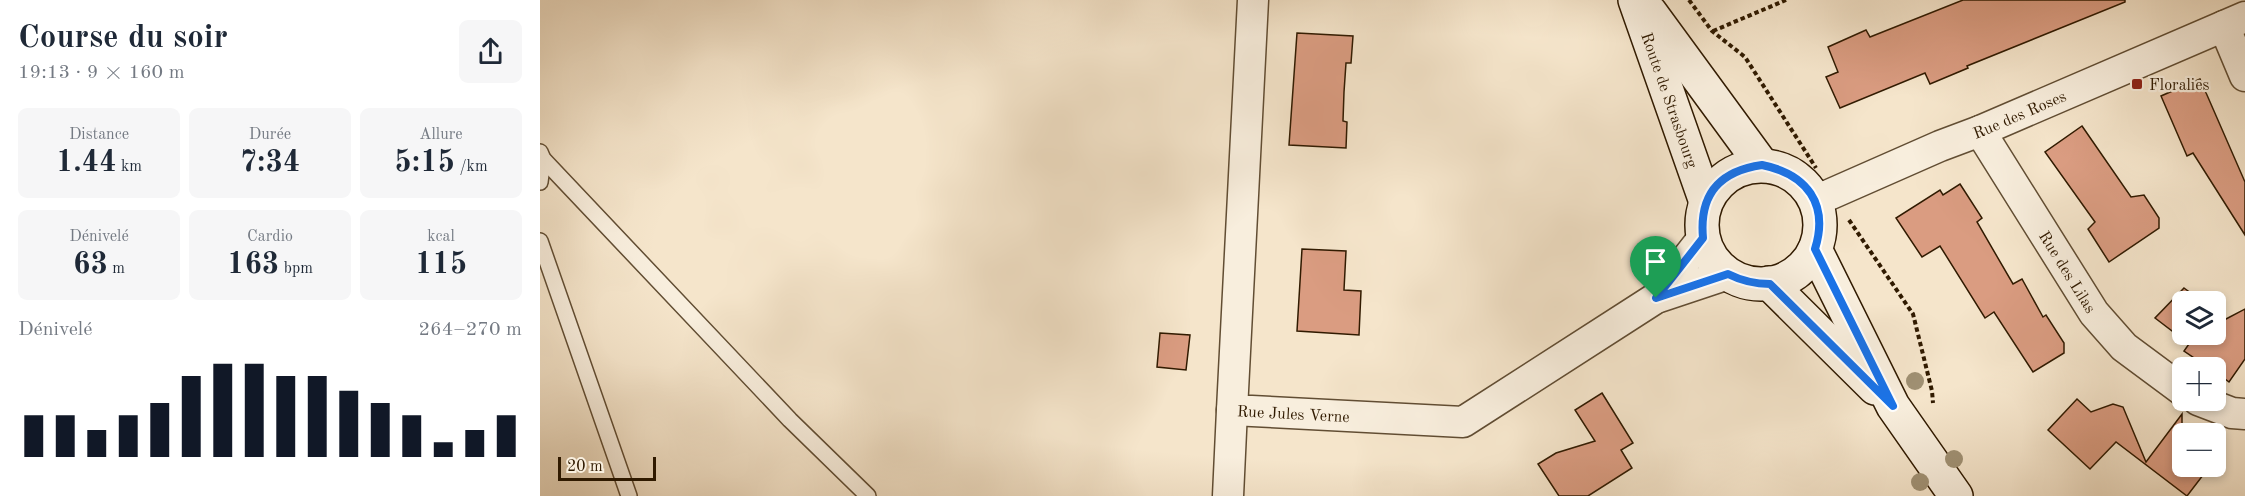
<!DOCTYPE html>
<html lang="fr">
<head>
<meta charset="utf-8">
<style>
	body { margin:0; font-family:"Old Standard TT",serif; background:#f6f6f7; color:#1f2937; height:100vh; display:flex; flex-direction:column; font-size:22px; white-space:nowrap }
	* { box-sizing:border-box; margin:0 }
	p { font-size:20px; color:#747a83 }
	.icon { flex:none; width:33px; height:33px; fill:none; stroke:currentColor; stroke-width:2; stroke-linecap:round; stroke-linejoin:round }
	.map { position:relative; flex:1; overflow:hidden }
	.panel { display:flex; flex-direction:column; background:#fff; width:540px }
	.panel>* { flex:none }
	.controls { position:absolute; left:1632px; top:291px; display:grid; gap:12px }
	.controls a { display:grid; place-items:center; width:54px; height:54px; border-radius:9px; background:#fff; box-shadow:0 3px 9px #0003; font-size:30px }
	.scale { position:absolute; left:18px; bottom:15px; width:98px; box-sizing:border-box; padding-left:6px; border:3px solid #301a00; border-top:0; font-size:16px; line-height:21px; white-space:nowrap; color:#301a00; -webkit-text-stroke:4px #f8eedd; paint-order:stroke }
	.pin { position:absolute; display:grid; place-items:center; width:51px; height:51px; color:#fff; margin:-62px -26px; border-radius:50% 50% 50% 0; rotate:-45deg; box-shadow:0 0 6px #0007 }
	.pin .icon { rotate:45deg }
	.round { display:grid; place-items:center; flex:none; width:63px; height:63px; border-radius:9px; background:#f6f6f7 }
	.headline { display:flex; align-items:center; justify-content:space-between; height:102px; padding:0 18px }
	h1 { font-size:33px; font-weight:600; line-height:45px }
	.stats { display:grid; grid-template-columns:repeat(3,1fr); gap:9px; height:102px; padding:6px 18px }
	.stats div { display:grid; align-content:center; border-radius:9px; background:#f6f6f7; text-align:center }
	.stats b { font-size:30px; font-weight:600 }
	.stats small { font-size:16px; font-weight:400 }
	.stats p { font-size:16px }
	.chart { height:168px; padding:12px 18px }
	.chart p { display:flex; justify-content:space-between }
	.chart svg { width:100%; height:108px; margin-top:6px; stroke:#111827; stroke-width:6 }
	main { display:flex; flex:1; min-height:0 }
	.map>svg:first-child { display:block }
	.building { fill:#da9c81; stroke:#301a00; stroke-width:1.5 }
	.lines { fill:none; stroke-linecap:round; stroke-linejoin:round }
	.lane-casing { stroke:#614d33; stroke-width:18 }
	.street-casing { stroke:#614d33; stroke-width:33 }
	.secondary-casing { stroke:#301a00; stroke-width:36 }
	.path { stroke:#301a00; stroke-width:4; stroke-dasharray:4.5 3; stroke-linecap:butt }
	.lane { stroke:#f8eedd; stroke-width:15 }
	.street { stroke:#f8eedd; stroke-width:30 }
	.secondary { stroke:#f8eedd; stroke-width:33 }
	.tree { fill:#a09174 }
	.route-casing { stroke:#fff; stroke-width:12 }
	.route { stroke:#1a73e8; stroke-width:8 }
	.poi-dot { fill:#8f2418; stroke:#f8eedd; stroke-width:2 }
	.labels { text-anchor:middle; stroke-width:4.5; stroke-linejoin:round; paint-order:stroke }
	.poi-label { font-size:16px; fill:#301a00; stroke:#f8eedd; text-anchor:start }
	.street-label { font-size:16px; fill:#301a00; stroke:#f8eedd }
</style>
</head>
<body>
<main>
<section class="panel">
<div class="headline"><div><h1>Course du soir</h1><p>19:13 · 9 × 160 m</p></div><a class="round"><svg class="icon" aria-label="share" viewBox="0 0 24 24"><path d="M12 15V3M7 8l5-5 5 5M5 13v7h14v-7"/></svg></a></div>
<div class="stats">
<div><p>Distance</p><b>1.44<small> km</small></b></div>
<div><p>Durée</p><b>7:34</b></div>
<div><p>Allure</p><b>5:15<small> /km</small></b></div>
</div>
<div class="stats">
<div><p>Dénivelé</p><b>63<small> m</small></b></div>
<div><p>Cardio</p><b>163<small> bpm</small></b></div>
<div><p>kcal</p><b>115</b></div>
</div>
<div class="chart"><p><span>Dénivelé</span>264–270 m</p>
<svg viewBox="0 0 160 44" preserveAspectRatio="none"><path d="M5 44V27M15 44V27M25 44V33M35 44V27M45 44V22M55 44V11M65 44V6M75 44V6M85 44V11M95 44V11M105 44V17M115 44V22M125 44V27M135 44V38M145 44V33M155 44V27"/></svg>
</div>
</section>
<div class="map">
<svg width="1705" height="496" viewBox="0 0 1705 496">
	<rect width="100%" height="100%" fill="#f5e5cb"/>
	<filter id="stains"><feTurbulence type="fractalNoise" baseFrequency=".00333" numOctaves="4"/><feColorMatrix values="0 0 0 0 .2 0 0 0 0 .09 0 0 0 0 .02 0 0 0 .5 -.17"/></filter>
	<radialGradient id="worn" r=".72"><stop offset=".6" stop-color="#630" stop-opacity="0"/><stop offset="1" stop-color="#630" stop-opacity=".3"/></radialGradient>
	<g class="building">
		<polygon points="1423,0 1585,0 1585,2 1427,66 1428,68 1390,84 1385,73 1300,108 1286,77 1298,72 1288,47 1326,30 1330,37"/>
		<polygon points="757,33 813,36 811,63 806,63 804,92 803,121 807,122 806,148 749,145"/>
		<polygon points="1660,79 1705,182 1705,235 1653,153 1647,156 1621,96"/>
		<polygon points="1542,126 1591,197 1604,195 1619,218 1619,228 1569,262 1548,229 1555,222 1505,152"/>
		<polygon points="1420,184 1442,218 1437,222 1473,284 1482,279 1503,317 1506,315 1524,343 1524,353 1493,372 1454,312 1445,318 1400,246 1382,257 1356,218 1400,190 1403,195"/>
		<polygon points="762,249 806,251 804,290 821,291 819,335 757,331"/>
		<polygon points="1644,288 1663,302 1642,302 1642,334 1676,334 1676,310 1686,319 1705,309 1705,359 1689,382 1676,372 1676,368 1669,368 1644,351 1649,344 1615,318"/>
		<polygon points="620,333 650,335 646,370 617,367"/>
		<polygon points="1062,393 1093,443 1081,450 1092,468 1048,496 1019,496 998,464 1016,453 1055,441 1035,410"/>
		<polygon points="1537,399 1551,412 1573,404 1583,407 1606,462 1642,414 1642,466 1670,466 1647,496 1576,442 1550,469 1508,430"/>
	</g>
	<g class="lines">
		<defs>
			<g id="lane">
				<polyline points="0,152 3,159 250,420 328,496"/>
				<polyline points="0,182 3,159"/>
				<polyline points="0,241 89,496"/>
			</g>
			<g id="street">
				<path id="s1" d="M713,0l-21,410 231,12 193,-124 72,-24"/>
				<polyline points="1684,26 1705,76"/>
				<path id="s2" d="M1440,131l114,182 30,34 58,43"/>
				<path id="s3" d="M1275,201l125,-55 40,-15 265,-114"/>
				<polyline points="1116,298 1163,238"/>
				<polyline points="1658,400 1692,413 1705,414"/>
				<polyline points="688,496 692,410"/>
			</g>
			<g id="secondary">
				<path id="s4" d="M1095,0l71,202"/>
				<polyline points="1110,12 1222,165"/>
				<circle cx="1221" cy="225" r="59"/>
				<polyline points="1275,249 1353,406 1416,496"/>
				<polyline points="1229,283 1335,388"/>
			</g>
		</defs>
		<use href="#lane" class="lane-casing"/>
		<use href="#street" class="street-casing"/>
		<use href="#secondary" class="secondary-casing"/>
		<g class="path">
			<polyline points="1149,0 1172,31 1205,57 1276,168"/>
			<polyline points="1173,31 1246,0"/>
			<polyline points="1309,220 1373,314 1392,391 1393,403"/>
		</g>
		<use href="#lane" class="lane"/>
		<use href="#street" class="street"/>
		<use href="#secondary" class="secondary"/>
	</g>
	<g class="tree">
		<circle cx="1375" cy="381" r="9"/>
		<circle cx="1414" cy="459" r="9"/>
		<circle cx="1380" cy="482" r="9"/>
	</g>
	<g class="lines">
		<defs>
			<path id="route" d="M1222,165c45,9 67,39 53,84l78,157 -123,-122c-16,0 -28,-3 -42,-10l-72,24 47,-60c-4,-44 17,-67 59,-73z"/>
		</defs>
		<use href="#route" class="route-casing"/>
		<use href="#route" class="route"/>
	</g>
	<rect class="poi-dot" x="1591" y="78" width="12" height="12" rx="3"/>
	<g class="labels">
		<g class="poi-label">
			<text x="1609" y="90">Floralies</text>
		</g>
		<g class="street-label">
			<text dy="6" stroke="none"><textPath href="#s4" startOffset="106">Route de Strasbourg</textPath></text>
			<text dy="6" stroke="none"><textPath href="#s3" startOffset="222">Rue des Roses</textPath></text>
			<text dy="6" stroke="none"><textPath href="#s2" startOffset="166">Rue des Lilas</textPath></text>
			<text dy="6" stroke="none"><textPath href="#s1" startOffset="472">Rue Jules Verne</textPath></text>
		</g>
	</g>
	<rect width="100%" height="100%" filter="url(#stains)"/>
	<rect width="100%" height="100%" fill="url(#worn)"/>
</svg>
<div class="controls">
<a><svg class="icon" aria-label="layers" viewBox="0 0 24 24"><path d="M12 4l9 5-9 5-9-5zM3 14l9 5 9-5"/></svg></a>
<a>+</a>
<a>−</a>
</div>
<div class="scale">20 m</div>
<div class="pin" style="left:1116px;top:298px;background:#1e9e55"><svg class="icon" aria-label="arrive" viewBox="0 0 24 24"><path d="M6 21V4h12l-3 4 3 4H6"/></svg></div>
</div>
</main>
</body>
</html>
